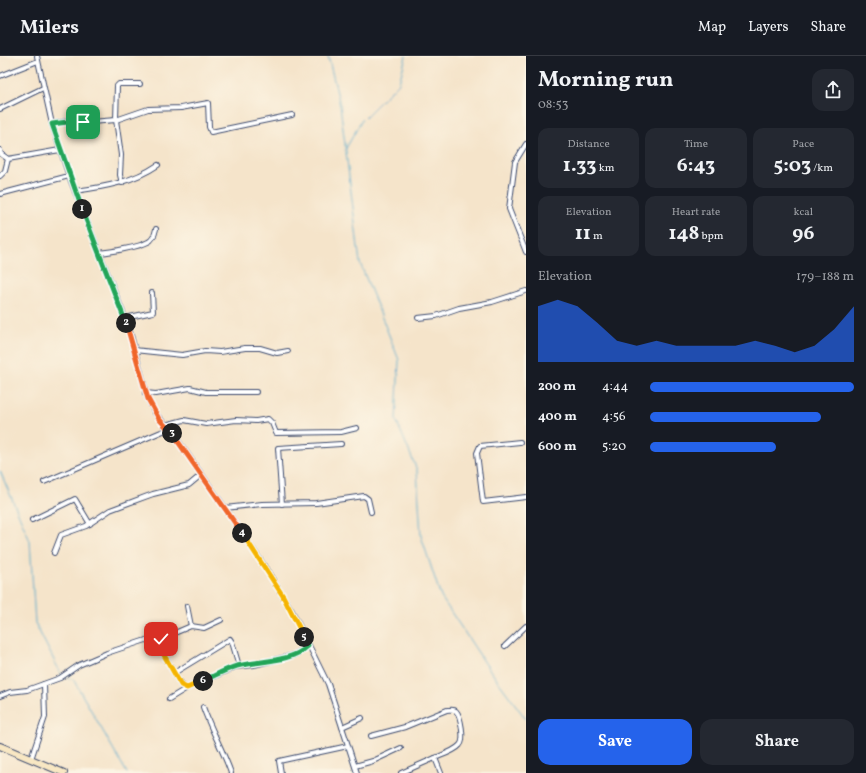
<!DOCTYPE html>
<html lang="en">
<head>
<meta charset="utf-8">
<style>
	body { margin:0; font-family:Vollkorn,serif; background:#242831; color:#f1f3f6; height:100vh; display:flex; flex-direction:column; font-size:15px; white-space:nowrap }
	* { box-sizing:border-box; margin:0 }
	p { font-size:13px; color:#9ea1a6 }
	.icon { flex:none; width:22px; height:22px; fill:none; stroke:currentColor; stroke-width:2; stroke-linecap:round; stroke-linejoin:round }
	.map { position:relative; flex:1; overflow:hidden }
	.drawer { display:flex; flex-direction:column; background:#171b24; width:340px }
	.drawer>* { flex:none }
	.pin { position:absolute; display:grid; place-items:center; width:34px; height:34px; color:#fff; margin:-17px; border-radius:8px; box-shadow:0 2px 6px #0006 }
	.km { position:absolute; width:20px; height:20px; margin:-10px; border-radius:50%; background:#222; color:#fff; font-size:11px; line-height:20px; text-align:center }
	.round { display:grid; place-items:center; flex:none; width:42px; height:42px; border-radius:12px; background:#242831 }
	.headline { display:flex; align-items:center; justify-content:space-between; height:68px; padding:0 12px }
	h1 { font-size:22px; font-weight:700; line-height:30px }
	.metrics { display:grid; grid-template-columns:repeat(3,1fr); gap:6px; height:68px; padding:4px 12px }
	.metrics div { display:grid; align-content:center; border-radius:10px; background:#242831; text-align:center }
	.metrics b { font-size:20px; font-weight:700 }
	.metrics small { font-size:11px; font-weight:400 }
	.metrics p { font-size:11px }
	.chart { height:112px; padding:8px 12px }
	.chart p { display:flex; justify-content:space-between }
	.chart svg { width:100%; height:72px; margin-top:4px; fill:#2563eb; opacity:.7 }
	.button { display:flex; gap:8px; margin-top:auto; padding:8px 12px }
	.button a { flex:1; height:46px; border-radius:12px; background:#2563eb; color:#fff; font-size:16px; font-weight:700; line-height:46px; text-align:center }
	.button a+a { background:#242831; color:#f1f3f6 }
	ul { padding:0 12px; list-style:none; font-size:13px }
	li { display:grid; grid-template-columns:64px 48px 1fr; align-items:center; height:30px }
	li i { height:10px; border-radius:5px; background:#2563eb }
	header { display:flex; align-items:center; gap:24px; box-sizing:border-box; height:56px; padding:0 20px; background:#171b24; border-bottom:1px solid #363941 }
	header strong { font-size:19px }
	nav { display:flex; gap:22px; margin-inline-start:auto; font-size:14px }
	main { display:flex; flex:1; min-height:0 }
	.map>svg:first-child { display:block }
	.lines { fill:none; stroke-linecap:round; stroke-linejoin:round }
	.stream { stroke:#4ca5ca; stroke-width:1 }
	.minor-casing { stroke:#3c4a6e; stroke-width:6 }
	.secondary-casing { stroke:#3c4a6e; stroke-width:8 }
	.minor { stroke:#fff; stroke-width:4 }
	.secondary { stroke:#f8e7c3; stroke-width:6 }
	.split-1-casing { stroke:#fff; stroke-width:8 }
	.split-2-casing { stroke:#fff; stroke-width:8 }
	.split-3-casing { stroke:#fff; stroke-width:8 }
	.split-4-casing { stroke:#fff; stroke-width:8 }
	.split-5-casing { stroke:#fff; stroke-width:8 }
	.split-6-casing { stroke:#fff; stroke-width:8 }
	.split-7-casing { stroke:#fff; stroke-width:8 }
	.split-1 { stroke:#22a559; stroke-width:5 }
	.split-2 { stroke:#22a559; stroke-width:5 }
	.split-3 { stroke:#f0652b; stroke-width:5 }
	.split-4 { stroke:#f0652b; stroke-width:5 }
	.split-5 { stroke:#f5b400; stroke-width:5 }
	.split-6 { stroke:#22a559; stroke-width:5 }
	.split-7 { stroke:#f5b400; stroke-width:5 }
</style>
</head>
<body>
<header>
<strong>Milers</strong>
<nav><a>Map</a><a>Layers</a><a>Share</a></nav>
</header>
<main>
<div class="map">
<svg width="526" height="717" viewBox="0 0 526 717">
	<rect width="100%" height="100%" fill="#fcf5e5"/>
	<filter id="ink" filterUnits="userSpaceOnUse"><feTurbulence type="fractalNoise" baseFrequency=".025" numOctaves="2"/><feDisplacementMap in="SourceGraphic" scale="8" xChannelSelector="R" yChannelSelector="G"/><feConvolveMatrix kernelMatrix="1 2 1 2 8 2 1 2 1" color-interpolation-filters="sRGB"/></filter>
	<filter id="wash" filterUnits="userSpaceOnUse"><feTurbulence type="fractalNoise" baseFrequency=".012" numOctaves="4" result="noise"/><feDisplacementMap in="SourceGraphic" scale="16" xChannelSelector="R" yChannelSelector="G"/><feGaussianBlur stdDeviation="0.9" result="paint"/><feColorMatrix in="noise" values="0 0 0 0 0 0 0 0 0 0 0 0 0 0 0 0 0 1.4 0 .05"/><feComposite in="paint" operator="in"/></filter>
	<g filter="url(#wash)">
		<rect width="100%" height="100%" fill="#f5e4ca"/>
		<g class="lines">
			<g class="stream">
				<polyline points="328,0 340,49 360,207 399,304 396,364 417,414 421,480 441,541 489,613 526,663"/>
				<polyline points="345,94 362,64 399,27 406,0"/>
				<polyline points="0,415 30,485 35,567 62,620"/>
				<polyline points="65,621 73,623 127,717"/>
			</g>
		</g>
	</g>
	<g filter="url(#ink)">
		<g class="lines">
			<defs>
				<g id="minor">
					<polyline points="37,0 52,68 69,120 129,272 148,343 155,357 172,376 223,449 265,511 292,555 328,628 357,717"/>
					<polyline points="0,20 38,5"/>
					<polyline points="0,53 43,32"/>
					<polyline points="52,68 73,64 91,66 116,64 148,53 181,52 208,47 209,71 211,76 292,59"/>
					<polyline points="526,88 515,106 509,153 526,196"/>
					<polyline points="0,94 1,98 8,103 5,115 0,120"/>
					<polyline points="8,103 60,94"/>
					<polyline points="122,127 120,119 121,99 116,64 117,30 119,28 140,28"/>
					<path d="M75,135c30,-4 58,-9 83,-26"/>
					<polyline points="0,138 69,120"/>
					<path d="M99,197c11,-1 40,-6 49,-11 5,-2 7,-8 8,-13"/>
					<polyline points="125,262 153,256 152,237"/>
					<polyline points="418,262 436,260 459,252 492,246 526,235"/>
					<polyline points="134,294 182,299 205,295 220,296 245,292 260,292 277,297 288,295"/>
					<polyline points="145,337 156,338 190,332 206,336 256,336"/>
					<polyline points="165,369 184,364 206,368 236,364 256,365 268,363 272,367 276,377 341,376 357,372"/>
					<polyline points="520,386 480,390 477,397 483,446 526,441"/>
					<polyline points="44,426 168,373"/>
					<polyline points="282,448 278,392 341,388"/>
					<polyline points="225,452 262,448 316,447 364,440 368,443 371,456"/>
					<polyline points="32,464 75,443 90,468"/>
					<polyline points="54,497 61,479 86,470 110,454 126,448 153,438 189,429 201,419"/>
					<polyline points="187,550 191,570"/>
					<polyline points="156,585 191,570 204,572 221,564"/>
					<polyline points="505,590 526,570"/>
					<polyline points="174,617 230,583 232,586 239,610"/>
					<polyline points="0,640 10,636 27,634 60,622 79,609 107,597 149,583 157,586 181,629 187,632"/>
					<polyline points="169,643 187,632 235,611 254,609 294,599 308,590"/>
					<path d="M203,651c8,23 20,43 28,66"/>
					<polyline points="342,671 362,662"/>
					<path d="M371,680l34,-9 42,-17c3,0 7,-1 9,1 5,5 9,29 4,34 -5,6 -18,10 -25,13"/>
					<polyline points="31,703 45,661 44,628"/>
					<polyline points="355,710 373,705 401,692"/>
					<polyline points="281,717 279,705 348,690"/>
					<polyline points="401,717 435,702 441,717"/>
				</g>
				<polyline id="secondary" points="0,690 64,717"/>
			</defs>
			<use href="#minor" class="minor-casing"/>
			<use href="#secondary" class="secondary-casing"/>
			<use href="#minor" class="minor"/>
			<use href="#secondary" class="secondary"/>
		</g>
	</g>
	<g class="lines" filter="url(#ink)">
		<defs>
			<path id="split-1" d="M82,153l-30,-85c11,-1 20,-4 31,-2"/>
			<polyline id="split-2" points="82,153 126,267"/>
			<polyline id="split-3" points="126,267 148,343 159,363 172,377"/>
			<polyline id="split-4" points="172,377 242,477"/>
			<polyline id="split-5" points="242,477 283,540 304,581"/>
			<path id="split-6" d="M203,625c11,-5 23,-12 34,-15 24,-6 53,-3 71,-20l-4,-9"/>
			<polyline id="split-7" points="161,583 156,585 181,629 187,632 203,625"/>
		</defs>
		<use href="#split-1" class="split-1-casing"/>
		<use href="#split-2" class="split-2-casing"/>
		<use href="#split-3" class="split-3-casing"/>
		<use href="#split-4" class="split-4-casing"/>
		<use href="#split-5" class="split-5-casing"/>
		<use href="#split-6" class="split-6-casing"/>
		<use href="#split-7" class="split-7-casing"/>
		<use href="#split-1" class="split-1"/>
		<use href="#split-2" class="split-2"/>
		<use href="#split-3" class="split-3"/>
		<use href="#split-4" class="split-4"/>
		<use href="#split-5" class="split-5"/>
		<use href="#split-6" class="split-6"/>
		<use href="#split-7" class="split-7"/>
	</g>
</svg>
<div class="pin" style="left:83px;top:66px;background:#1e9e55"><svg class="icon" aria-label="arrive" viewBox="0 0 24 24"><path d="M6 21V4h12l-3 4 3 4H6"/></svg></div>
<div class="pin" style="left:161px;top:583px;background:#d93025"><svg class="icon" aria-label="check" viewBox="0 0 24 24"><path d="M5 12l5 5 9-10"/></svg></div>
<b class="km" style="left:82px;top:153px">1</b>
<b class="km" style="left:126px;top:267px">2</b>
<b class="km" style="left:172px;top:377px">3</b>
<b class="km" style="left:242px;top:477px">4</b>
<b class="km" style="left:304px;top:581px">5</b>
<b class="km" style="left:203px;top:625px">6</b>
</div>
<section class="drawer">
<div class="headline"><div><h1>Morning run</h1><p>08:53</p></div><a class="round"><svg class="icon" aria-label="share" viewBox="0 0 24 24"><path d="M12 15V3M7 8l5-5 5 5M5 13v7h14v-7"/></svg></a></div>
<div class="metrics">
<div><p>Distance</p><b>1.33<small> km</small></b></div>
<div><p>Time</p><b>6:43</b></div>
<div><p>Pace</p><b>5:03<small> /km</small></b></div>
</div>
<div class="metrics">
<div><p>Elevation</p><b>11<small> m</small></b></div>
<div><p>Heart rate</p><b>148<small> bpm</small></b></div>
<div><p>kcal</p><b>96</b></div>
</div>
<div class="chart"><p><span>Elevation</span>179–188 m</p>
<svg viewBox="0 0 160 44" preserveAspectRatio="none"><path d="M0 44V10L10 6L20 10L30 20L40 31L50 34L60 31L70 34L80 34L90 34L100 34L110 31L120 34L130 38L140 34L150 24L160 10V44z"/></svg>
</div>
<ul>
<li><b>200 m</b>4:44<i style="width:100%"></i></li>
<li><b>400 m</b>4:56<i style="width:84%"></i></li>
<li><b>600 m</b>5:20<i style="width:62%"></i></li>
</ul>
<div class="button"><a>Save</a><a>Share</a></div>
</section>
</main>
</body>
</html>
